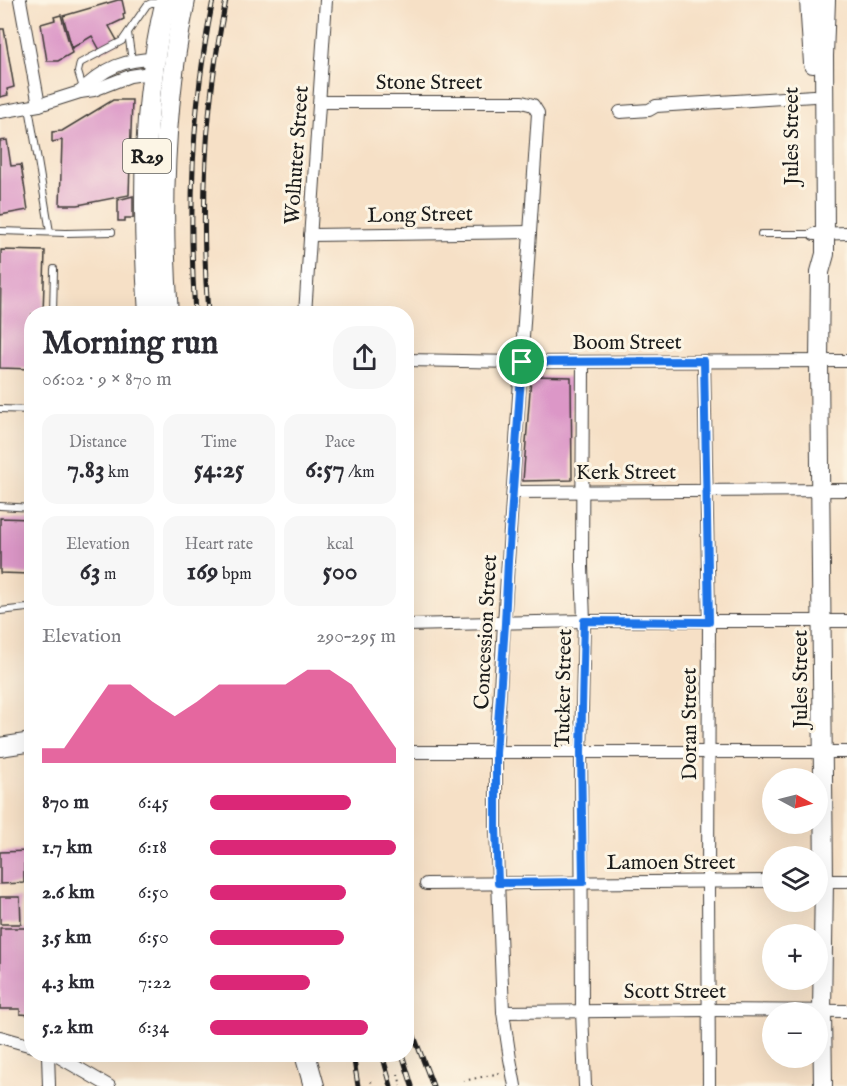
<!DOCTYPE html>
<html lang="en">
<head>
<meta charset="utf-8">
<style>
	body { margin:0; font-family:"IM FELL English",serif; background:#f7f7f7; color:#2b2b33; height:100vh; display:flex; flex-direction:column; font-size:22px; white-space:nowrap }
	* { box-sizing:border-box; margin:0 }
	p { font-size:20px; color:#7c7c81 }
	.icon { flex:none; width:33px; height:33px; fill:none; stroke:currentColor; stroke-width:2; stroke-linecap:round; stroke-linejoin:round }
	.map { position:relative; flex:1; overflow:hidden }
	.panel { position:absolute; left:24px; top:306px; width:390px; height:756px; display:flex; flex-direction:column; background:#fff; border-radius:24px; box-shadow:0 6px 24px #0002 }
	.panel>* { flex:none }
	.needle { width:39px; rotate:97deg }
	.tools { position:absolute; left:762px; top:768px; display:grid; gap:12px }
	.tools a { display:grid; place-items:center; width:66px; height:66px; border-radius:50%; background:#fff; box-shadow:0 6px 24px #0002; font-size:30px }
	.pin { position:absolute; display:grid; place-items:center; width:51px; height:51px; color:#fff; margin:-26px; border:3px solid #fff; border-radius:50%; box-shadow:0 2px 6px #0007 }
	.round { display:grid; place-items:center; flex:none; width:63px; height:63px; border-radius:24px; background:#f7f7f7 }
	.overview { display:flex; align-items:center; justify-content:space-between; height:102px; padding:0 18px }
	h1 { font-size:33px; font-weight:700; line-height:45px }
	.metrics { display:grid; grid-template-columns:repeat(3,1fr); gap:9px; height:102px; padding:6px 18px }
	.metrics div { display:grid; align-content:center; border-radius:15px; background:#f7f7f7; text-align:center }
	.metrics b { font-size:26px; font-weight:700 }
	.metrics small { font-size:16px; font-weight:400 }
	.metrics p { font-size:16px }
	.chart { height:168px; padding:12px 18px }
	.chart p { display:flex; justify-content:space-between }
	.chart svg { width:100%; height:108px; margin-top:6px; fill:#db2777; opacity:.7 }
	ul { padding:0 18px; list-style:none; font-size:20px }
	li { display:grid; grid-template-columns:96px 72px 1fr; align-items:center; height:45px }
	li i { height:15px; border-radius:8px; background:#db2777 }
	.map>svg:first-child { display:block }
	.building { fill:#dc97c7 }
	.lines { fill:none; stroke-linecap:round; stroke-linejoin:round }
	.lane-casing { stroke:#3d3936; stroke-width:8 }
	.street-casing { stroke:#3d3936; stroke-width:14 }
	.secondary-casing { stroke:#3d3936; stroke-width:20 }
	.primary-casing { stroke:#3d3936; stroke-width:22 }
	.path { stroke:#3d3936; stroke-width:2; stroke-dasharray:1.5 4.5; stroke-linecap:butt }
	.lane { stroke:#fff; stroke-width:6 }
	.street { stroke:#fff; stroke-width:12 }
	.secondary { stroke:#fff; stroke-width:18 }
	.primary { stroke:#fff; stroke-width:20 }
	.rail-casing { stroke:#1c1c1c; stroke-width:5 }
	.rail { stroke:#fcf5e5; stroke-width:3; stroke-dasharray:9; stroke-linecap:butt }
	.route-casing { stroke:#fff; stroke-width:12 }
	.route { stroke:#1a73e8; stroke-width:8 }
	.labels { text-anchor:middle; stroke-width:6; stroke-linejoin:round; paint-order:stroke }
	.shield { fill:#fcf5e5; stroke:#5f5d58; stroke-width:1.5 }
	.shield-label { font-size:20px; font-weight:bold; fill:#1c1c1c }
	.street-label { font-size:21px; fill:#1c1c1c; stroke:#fcf5e5 }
</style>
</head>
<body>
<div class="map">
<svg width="847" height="1086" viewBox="0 0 847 1086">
	<rect width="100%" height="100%" fill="#fcf5e5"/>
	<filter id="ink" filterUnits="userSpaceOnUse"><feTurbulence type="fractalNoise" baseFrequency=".0167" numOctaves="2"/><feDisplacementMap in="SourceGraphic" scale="12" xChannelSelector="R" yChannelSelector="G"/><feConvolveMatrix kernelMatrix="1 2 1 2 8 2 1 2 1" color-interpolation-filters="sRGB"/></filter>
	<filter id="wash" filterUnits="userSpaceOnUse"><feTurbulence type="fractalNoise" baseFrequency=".008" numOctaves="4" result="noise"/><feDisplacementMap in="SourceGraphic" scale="24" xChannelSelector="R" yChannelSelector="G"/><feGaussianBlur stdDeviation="1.35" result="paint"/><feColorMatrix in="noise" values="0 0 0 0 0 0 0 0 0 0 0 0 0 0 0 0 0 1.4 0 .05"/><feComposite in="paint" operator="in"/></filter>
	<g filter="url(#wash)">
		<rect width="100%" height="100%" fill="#f6e0c6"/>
		<g id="blocks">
			<g class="building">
				<polygon points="118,0 122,0 125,13 123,14 124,19 109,26 118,42 101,52 92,36 72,48 63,16"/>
				<polygon points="61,15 72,53 58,61 47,61 41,24 55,20 54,17"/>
				<polygon points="0,29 4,29 14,87 7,89 8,95 0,97"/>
				<polygon points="113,100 132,100 129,195 78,205 60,205 62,140 52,142 52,132 62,131"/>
				<polygon points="7,140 11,166 21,165 28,210 0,215 0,141"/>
				<polygon points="133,196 133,218 125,218 125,221 118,221 118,200"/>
				<polygon points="1,250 45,251 43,314 32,314 32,369 0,368"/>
				<polygon points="533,376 571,377 572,480 523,481 531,378"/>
				<polygon points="0,518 32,519 31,574 0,573"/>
				<polygon points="29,851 29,864 24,864 24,883 0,884 0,852"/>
				<polygon points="0,897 20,897 21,924 0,924"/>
				<polygon points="0,928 30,928 32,1015 20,1014 20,1009 0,1009"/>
			</g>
		</g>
	</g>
	<g filter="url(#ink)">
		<use href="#blocks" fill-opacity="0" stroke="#3d3936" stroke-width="1.5"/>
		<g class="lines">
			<defs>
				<g id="lane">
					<polyline points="128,33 132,61"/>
					<polyline points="83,88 78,72 80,63 122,41 147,5 151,3 162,3"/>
					<polyline points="29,107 50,232"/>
					<polyline points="0,231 66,233 112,232"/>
					<polyline points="761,234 814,234"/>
					<polyline points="53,314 54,269"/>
					<polyline points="0,409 32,410"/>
					<polyline points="0,506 32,508"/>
					<polyline points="0,611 27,608 32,605"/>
				</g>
				<g id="street">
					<polyline points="20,0 39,105"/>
					<path d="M80,92c23,-24 46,-34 79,-33"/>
					<polyline points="320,102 522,102 533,105 538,113 508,561 496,753 496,828 503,1012 510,1059 515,1086"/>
					<polyline points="0,112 39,105 80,92 94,90 130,76 157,72"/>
					<polyline points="620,112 649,110 656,106 814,96"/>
					<polyline points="814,234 847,233"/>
					<polyline points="310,235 530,232"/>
					<polyline points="305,314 326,0"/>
					<polyline points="406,360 522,362 847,361"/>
					<polyline points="704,361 709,622 708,881 709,1086"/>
					<polyline points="583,362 582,566 584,621 581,752 582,1011 585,1086"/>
					<polyline points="513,492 847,490"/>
					<polyline points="406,625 584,621 847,621"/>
					<polyline points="406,752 847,752"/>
					<polyline points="818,881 847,881"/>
					<polyline points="426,884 772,881"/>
					<polyline points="503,1012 709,1010 847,1011"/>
					<polyline points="0,1037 32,1046"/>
					<polyline points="48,1054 49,1086"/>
					<polyline points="54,1054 109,1086"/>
				</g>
				<g id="secondary">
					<polyline points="809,0 813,64"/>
					<polyline points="0,747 32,742"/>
					<polyline points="823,1086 822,1011 824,881 819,362 820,272 825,254 825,234 824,56 826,0"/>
				</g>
				<g id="primary">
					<path d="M149,314c-7,-101 -7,-216 17,-314"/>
					<path d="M168,314c-8,-105 -4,-211 17,-314"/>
					<polyline points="305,1054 314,1086"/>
				</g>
			</defs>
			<use href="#lane" class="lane-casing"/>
			<use href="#street" class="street-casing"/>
			<use href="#secondary" class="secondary-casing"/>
			<use href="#primary" class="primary-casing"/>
			<g class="path">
				<polyline points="398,1074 401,1086"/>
				<polyline points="371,1081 372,1086"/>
				<polyline points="463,1081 500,1073"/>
			</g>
			<use href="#lane" class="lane"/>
			<use href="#street" class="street"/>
			<use href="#secondary" class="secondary"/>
			<use href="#primary" class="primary"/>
			<defs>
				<g id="rail">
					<path d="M195,314c-7,-105 -3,-211 18,-314"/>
					<path d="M208,314c-8,-106 -3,-211 18,-314"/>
					<polyline points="406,1015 433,1086"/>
					<polyline points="353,1054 358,1086"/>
					<polyline points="382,1054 391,1086"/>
					<polyline points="402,1054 412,1086"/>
				</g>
			</defs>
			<use href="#rail" class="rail-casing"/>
			<use href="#rail" class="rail"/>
		</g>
	</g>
	<g class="lines" filter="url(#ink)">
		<defs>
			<polygon id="route" points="704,361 709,622 584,621 581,752 583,882 498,883 496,828 496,753 505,624 508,561 522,362"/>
		</defs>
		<use href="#route" class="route-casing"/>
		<use href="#route" class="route"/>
	</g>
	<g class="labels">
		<rect class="shield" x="123" y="139" width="48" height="34" rx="4.5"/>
		<g class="shield-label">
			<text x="147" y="163">R29</text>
		</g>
		<g class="street-label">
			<text x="429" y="89">Stone Street</text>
			<text transform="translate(791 136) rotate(-90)" y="7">Jules Street</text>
			<text transform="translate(296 155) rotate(-86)" y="7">Wolhuter Street</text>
			<text transform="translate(420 214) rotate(-1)" y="7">Long Street</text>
			<text x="627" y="349">Boom Street</text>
			<text x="626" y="479">Kerk Street</text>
			<text transform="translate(485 632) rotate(-87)" y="7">Concession Street</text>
			<text transform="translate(800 679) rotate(-90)" y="7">Jules Street</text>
			<text transform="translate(563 688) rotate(-89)" y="7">Tucker Street</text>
			<text transform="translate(689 724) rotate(-90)" y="7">Doran Street</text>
			<text x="671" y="869">Lamoen Street</text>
			<text x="675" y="998">Scott Street</text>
		</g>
	</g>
</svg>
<div class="tools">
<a><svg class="needle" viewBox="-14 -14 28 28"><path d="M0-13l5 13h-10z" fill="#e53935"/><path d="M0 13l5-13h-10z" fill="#7c7c81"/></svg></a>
<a><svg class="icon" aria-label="layers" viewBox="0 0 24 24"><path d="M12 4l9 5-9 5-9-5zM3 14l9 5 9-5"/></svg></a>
<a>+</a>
<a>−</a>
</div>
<div class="pin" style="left:522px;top:362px;background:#1e9e55"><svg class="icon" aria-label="arrive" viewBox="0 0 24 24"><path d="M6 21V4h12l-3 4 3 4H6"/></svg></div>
<section class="panel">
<div class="overview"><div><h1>Morning run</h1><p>06:02 · 9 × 870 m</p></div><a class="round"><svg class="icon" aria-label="share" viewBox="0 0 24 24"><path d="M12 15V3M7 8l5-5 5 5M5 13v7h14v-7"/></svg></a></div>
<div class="metrics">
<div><p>Distance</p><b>7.83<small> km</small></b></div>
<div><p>Time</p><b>54:25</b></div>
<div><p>Pace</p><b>6:57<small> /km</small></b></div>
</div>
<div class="metrics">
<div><p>Elevation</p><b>63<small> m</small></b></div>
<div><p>Heart rate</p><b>169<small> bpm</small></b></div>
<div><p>kcal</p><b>500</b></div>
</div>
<div class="chart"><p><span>Elevation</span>290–295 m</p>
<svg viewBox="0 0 160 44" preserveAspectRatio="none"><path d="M0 44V38L10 38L20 25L30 12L40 12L50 19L60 25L70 19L80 12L90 12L100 12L110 12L120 6L130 6L140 12L150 25L160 38V44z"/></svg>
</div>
<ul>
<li><b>870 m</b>6:45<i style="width:76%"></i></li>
<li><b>1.7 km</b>6:18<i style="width:100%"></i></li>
<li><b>2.6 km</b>6:50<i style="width:73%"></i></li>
<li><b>3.5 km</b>6:50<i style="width:72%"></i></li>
<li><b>4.3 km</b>7:22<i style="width:54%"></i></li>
<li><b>5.2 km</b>6:34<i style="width:85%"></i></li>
</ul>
</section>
</div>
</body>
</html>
